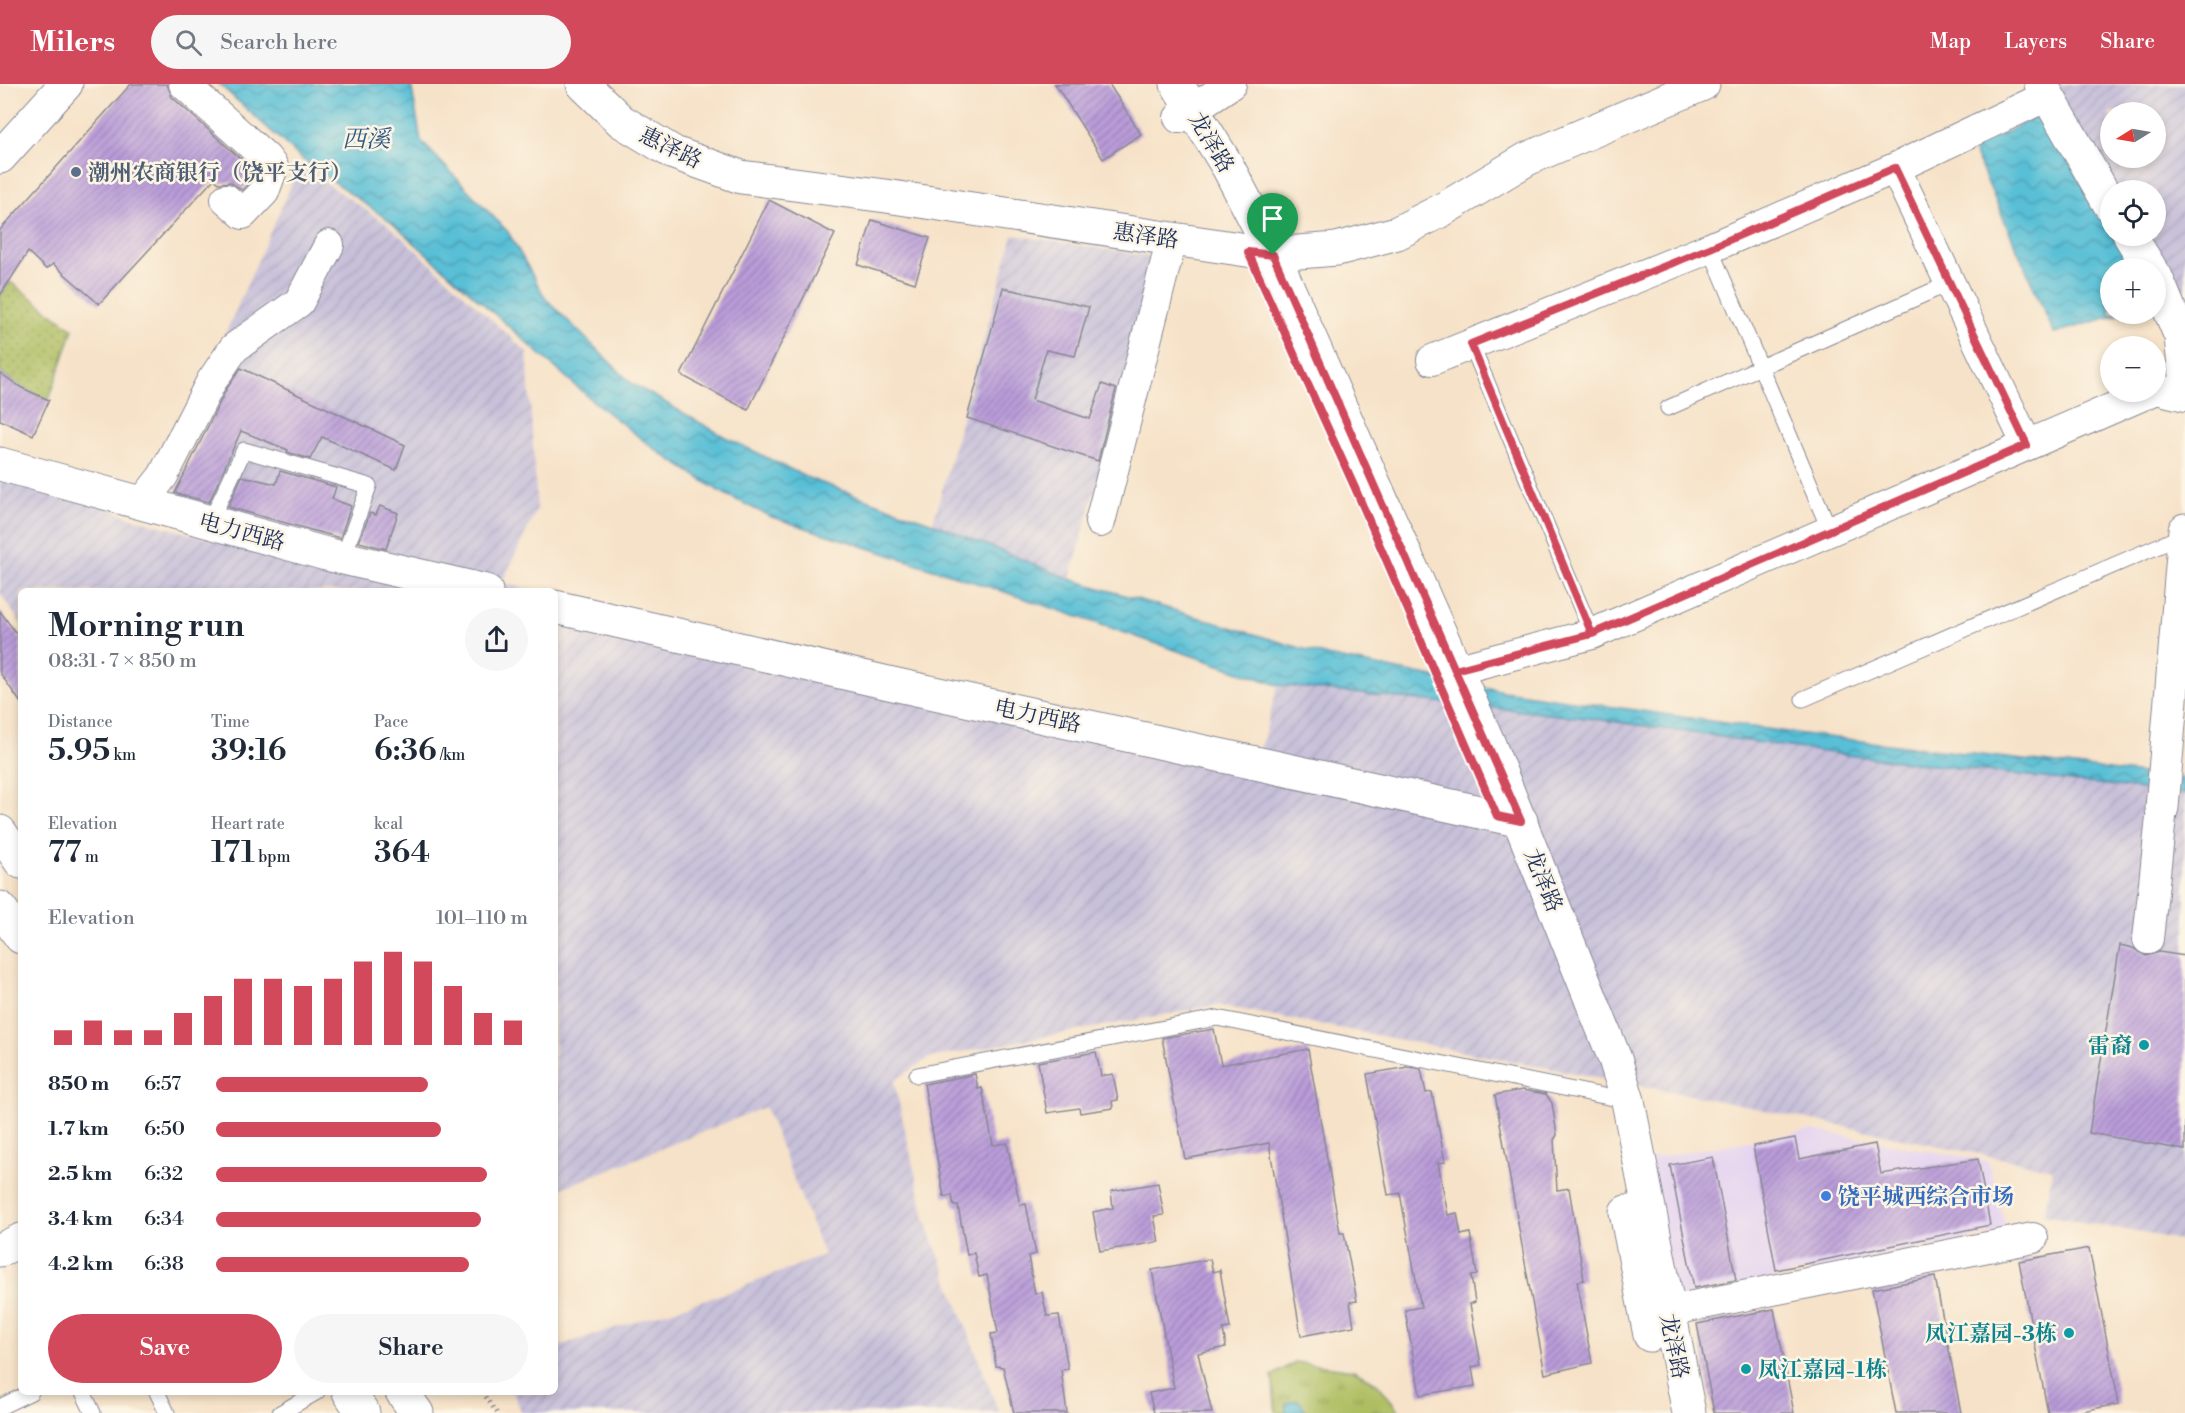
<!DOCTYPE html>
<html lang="en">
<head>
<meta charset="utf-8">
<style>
	body { margin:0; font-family:"Libre Bodoni","Noto Serif SC",serif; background:#f6f6f7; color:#1f2937; height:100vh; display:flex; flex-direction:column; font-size:22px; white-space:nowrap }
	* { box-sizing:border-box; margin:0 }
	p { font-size:20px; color:#747a83 }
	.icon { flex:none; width:33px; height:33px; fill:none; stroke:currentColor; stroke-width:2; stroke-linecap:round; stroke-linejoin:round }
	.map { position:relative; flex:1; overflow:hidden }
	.side { position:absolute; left:18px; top:504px; width:540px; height:807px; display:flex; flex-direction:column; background:#fff; border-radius:9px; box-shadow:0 3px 9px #0003 }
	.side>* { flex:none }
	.needle { width:39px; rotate:259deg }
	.controls { position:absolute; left:2100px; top:18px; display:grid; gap:12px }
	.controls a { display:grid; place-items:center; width:66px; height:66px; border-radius:50%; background:#fff; box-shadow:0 3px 9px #0003; font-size:30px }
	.pin { position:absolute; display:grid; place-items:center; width:51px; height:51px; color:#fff; margin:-62px -26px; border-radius:50% 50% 50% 0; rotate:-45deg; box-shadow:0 0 6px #0007 }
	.pin .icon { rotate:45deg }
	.round { display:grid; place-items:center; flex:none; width:63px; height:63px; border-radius:32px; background:#f6f6f7 }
	.overview { display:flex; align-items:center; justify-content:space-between; height:102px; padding:0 30px }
	h1 { font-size:33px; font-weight:600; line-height:45px }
	.metrics { display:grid; grid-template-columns:repeat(3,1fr); gap:9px; height:102px; padding:6px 30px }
	.metrics div { display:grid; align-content:center }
	.metrics b { font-size:30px; font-weight:600 }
	.metrics small { font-size:16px; font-weight:400 }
	.metrics p { font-size:16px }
	.chart { height:168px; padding:12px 30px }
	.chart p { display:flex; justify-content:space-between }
	.chart svg { width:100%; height:108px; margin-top:6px; stroke:#d1495b; stroke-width:6 }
	.primary-button { display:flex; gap:12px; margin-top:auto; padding:12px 30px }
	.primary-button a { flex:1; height:69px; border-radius:36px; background:#d1495b; color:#fff; font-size:24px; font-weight:600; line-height:69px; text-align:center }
	.primary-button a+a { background:#f6f6f7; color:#1f2937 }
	ul { padding:0 30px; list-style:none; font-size:20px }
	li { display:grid; grid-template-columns:96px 72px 1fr; align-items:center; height:45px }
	li i { height:15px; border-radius:8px; background:#d1495b }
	header { display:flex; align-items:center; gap:36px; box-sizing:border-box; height:84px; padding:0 30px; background:#d1495b; color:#fff }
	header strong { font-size:28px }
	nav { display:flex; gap:33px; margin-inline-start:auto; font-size:21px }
	.search { width:420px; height:54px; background:#f6f6f7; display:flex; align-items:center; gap:15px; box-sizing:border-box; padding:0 21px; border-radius:33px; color:#747a83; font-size:22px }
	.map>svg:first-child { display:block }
	.built { fill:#e5d3f1 }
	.industrial { fill:url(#industrial-furrows); fill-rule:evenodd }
	.grass { fill:url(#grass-dots); stroke:#64765f; stroke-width:1.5 }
	.park { fill:url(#park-tufts); stroke:#64765f; stroke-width:1.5 }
	.water { fill:url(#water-waves); stroke:#3a779a; stroke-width:1.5 }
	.building { fill:url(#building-hatch) }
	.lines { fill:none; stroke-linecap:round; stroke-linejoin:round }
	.lane-casing { stroke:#888893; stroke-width:17 }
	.street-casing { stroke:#888893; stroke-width:32 }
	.secondary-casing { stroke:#888893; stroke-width:35 }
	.primary-casing { stroke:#888893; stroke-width:35 }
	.path { stroke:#888893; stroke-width:4; stroke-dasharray:1.5 4.5; stroke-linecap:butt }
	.lane { stroke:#fff; stroke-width:15 }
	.street { stroke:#fff; stroke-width:30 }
	.secondary { stroke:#fff; stroke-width:33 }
	.primary { stroke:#fff; stroke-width:33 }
	.route-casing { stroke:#fff; stroke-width:12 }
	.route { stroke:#d1495b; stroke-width:8 }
	.service-dot { fill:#5c6f8a; stroke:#fcf5e5; stroke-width:2 }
	.culture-dot { fill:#0f9aa8; stroke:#fcf5e5; stroke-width:2 }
	.shop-dot { fill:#3f7fe0; stroke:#fcf5e5; stroke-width:2 }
	.labels { text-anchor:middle; stroke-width:5; stroke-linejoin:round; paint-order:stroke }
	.street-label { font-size:22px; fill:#1b2f5e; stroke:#fcf5e5 }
	.service-label { font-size:22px; font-weight:bold; fill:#4e5e75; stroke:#fcf5e5; text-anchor:start }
	.culture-label { font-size:22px; font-weight:bold; fill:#0d838f; stroke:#fcf5e5; text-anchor:end }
	.shop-label { font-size:22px; font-weight:bold; fill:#366cbe; stroke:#fcf5e5; text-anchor:start }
	.water-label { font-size:24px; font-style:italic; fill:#2d5a82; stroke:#fcf5e5 }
</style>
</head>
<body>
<header>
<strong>Milers</strong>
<div class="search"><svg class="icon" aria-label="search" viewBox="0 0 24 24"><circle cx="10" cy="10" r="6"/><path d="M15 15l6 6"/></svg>Search here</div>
<nav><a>Map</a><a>Layers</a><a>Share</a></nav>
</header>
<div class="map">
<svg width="2185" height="1329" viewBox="0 0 2185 1329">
	<defs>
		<pattern id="industrial-furrows" width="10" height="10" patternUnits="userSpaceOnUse" patternTransform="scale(1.5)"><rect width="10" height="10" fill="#c7c0d9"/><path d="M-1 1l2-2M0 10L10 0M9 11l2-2" fill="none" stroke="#aaa5bd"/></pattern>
		<pattern id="grass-dots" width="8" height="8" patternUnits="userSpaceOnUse" patternTransform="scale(1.5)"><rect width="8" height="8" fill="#adbd60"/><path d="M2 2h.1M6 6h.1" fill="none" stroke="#8c9a52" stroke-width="1.8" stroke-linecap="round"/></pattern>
		<pattern id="park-tufts" width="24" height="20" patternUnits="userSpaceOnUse" patternTransform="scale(1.5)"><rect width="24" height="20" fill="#adbd60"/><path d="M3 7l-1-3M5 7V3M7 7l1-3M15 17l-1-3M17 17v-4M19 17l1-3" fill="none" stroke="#8c9a52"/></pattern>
		<pattern id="water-waves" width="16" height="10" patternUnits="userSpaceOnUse" patternTransform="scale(1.5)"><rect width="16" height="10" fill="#58bfd6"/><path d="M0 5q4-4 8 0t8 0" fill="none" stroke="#489cb1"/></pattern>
		<pattern id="building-hatch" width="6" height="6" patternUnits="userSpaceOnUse" patternTransform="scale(1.5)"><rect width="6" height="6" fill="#ba9cd9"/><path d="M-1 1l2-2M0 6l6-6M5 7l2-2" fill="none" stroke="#9680b3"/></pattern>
	</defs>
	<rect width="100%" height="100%" fill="#fcf5e5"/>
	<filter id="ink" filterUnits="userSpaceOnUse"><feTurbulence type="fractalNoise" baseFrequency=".0167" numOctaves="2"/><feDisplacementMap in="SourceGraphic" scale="12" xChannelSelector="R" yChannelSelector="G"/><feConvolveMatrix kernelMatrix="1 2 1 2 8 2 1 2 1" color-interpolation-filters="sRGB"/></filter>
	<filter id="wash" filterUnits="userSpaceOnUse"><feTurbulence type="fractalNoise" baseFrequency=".008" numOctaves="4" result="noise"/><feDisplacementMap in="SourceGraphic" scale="24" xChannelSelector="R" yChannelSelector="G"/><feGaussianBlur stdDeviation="1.35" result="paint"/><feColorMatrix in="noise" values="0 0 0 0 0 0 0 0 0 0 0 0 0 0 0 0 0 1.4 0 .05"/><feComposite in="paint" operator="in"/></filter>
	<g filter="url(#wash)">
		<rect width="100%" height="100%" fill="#f6e2c8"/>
		<polygon class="built" points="1812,1046 1988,1077 2007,1147 1674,1214 1647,1075"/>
		<g class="industrial">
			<path d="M2052,0h133v250l-42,-98h13v-46h-41zM2110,28h46v46h-46z"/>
			<polygon points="300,81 388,141 527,268 537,425 502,499 539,507 21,507 21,540 0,509 0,375 129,433 334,490 384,468 172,415 238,283 215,273"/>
			<polygon points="1013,151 1155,173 1144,233 1070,495 933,439"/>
			<polygon points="555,511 1259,670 1278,601 1596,635 1838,670 2185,710 2185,1157 2044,1131 2053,1085 1690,1011 1217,921 929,974 894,997 926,1138 999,1329 522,1329 513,1308 555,1308 555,1263 732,1207 824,1171 765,1023 555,1107"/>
		</g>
		<polygon class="grass" points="9,197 73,245 49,316 22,304 0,288 0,212"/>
		<polygon class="park" points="1295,1278 1354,1286 1378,1300 1401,1329 1276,1329 1272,1292"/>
		<g class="water">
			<polygon points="219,0 411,0 421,57 508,148 546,215 631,299 725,353 808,394 933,439 1070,495 1327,572 1504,607 1794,649 2185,695 2185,710 1838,670 1596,635 1278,601 1008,509 769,432 719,407 657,367 593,317 392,139 302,75"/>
			<polygon points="2041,30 2110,147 2110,152 2113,152 2133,184 2110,184 2110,230 2121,230 2054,249 1973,65"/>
			<polygon points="1298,1316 1308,1329 1286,1329 1286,1320"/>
		</g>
		<g id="blocks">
			<g class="building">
				<polygon points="131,0 167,0 172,13 253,86 249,99 242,106 230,98 219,99 214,95 99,220 53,180 46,185 28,168 0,212 0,146"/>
				<polygon points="1055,0 1109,0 1141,50 1103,75"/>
				<polygon points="769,116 835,150 748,326 681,291"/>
				<polygon points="872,136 930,154 915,199 858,181"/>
				<polygon points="1003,204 1089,223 1075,272 1046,266 1032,316 1090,335 1102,300 1116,305 1098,377 967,334"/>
				<polygon points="241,284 405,361 396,386 322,353 310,375 287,368 288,366 241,347 209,418 175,409 227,304"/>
				<polygon points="0,289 22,304 49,316 33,351 0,336"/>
				<polygon points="280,387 336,403 332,415 351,422 340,454 228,423 242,392 276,400"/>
				<polygon points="380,422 398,429 386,465 359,458 370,429 376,431"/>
				<polygon points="0,527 21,556 21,619 0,589"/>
				<polygon points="2120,861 2133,864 2146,872 2159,868 2185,872 2185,1066 2089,1049"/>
				<polygon points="1214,945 1221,981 1308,965 1340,1149 1344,1149 1357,1217 1350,1218 1354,1242 1301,1252 1269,1059 1185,1075 1162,954"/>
				<polygon points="1096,968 1101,992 1113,990 1118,1016 1112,1017 1113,1024 1080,1029 1079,1024 1047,1029 1038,978"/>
				<polygon points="1408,983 1421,985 1426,1009 1432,1008 1445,1078 1438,1079 1448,1131 1457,1129 1461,1151 1470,1149 1477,1191 1471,1192 1475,1218 1470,1220 1481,1281 1472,1283 1475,1302 1420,1311 1405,1226 1421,1223 1400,1109 1388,1111 1367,990"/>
				<polygon points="975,990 978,1005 982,1004 993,1061 1007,1059 1020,1121 1026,1120 1036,1170 1028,1172 1035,1210 1042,1208 1047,1232 1059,1231 1068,1285 1061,1286 1067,1329 1014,1329 1003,1283 996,1282 991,1250 998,1249 987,1191 979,1193 974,1169 967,1171 958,1122 954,1122 952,1111 944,1113 924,1000"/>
				<polygon points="1522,1006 1546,1010 1552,1019 1557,1051 1554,1056 1557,1106 1569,1104 1584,1196 1577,1197 1592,1279 1545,1290 1495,1011"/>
				<polygon points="1795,1054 1799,1075 1875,1060 1881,1090 1978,1075 1990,1141 1776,1186 1753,1062"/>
				<polygon points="1713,1073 1736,1196 1694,1204 1670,1081"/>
				<polygon points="1158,1099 1164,1131 1154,1132 1159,1158 1100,1167 1093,1128 1113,1124 1111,1107"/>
				<polygon points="2089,1164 2119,1320 2072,1329 2048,1329 2019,1177"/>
				<polygon points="1210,1175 1213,1188 1220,1186 1230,1244 1223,1245 1226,1263 1198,1269 1212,1329 1154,1329 1149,1309 1174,1304 1152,1186"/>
				<polygon points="1935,1193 1961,1329 1896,1329 1872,1205"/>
				<polygon points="1774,1225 1794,1329 1714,1329 1697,1240"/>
			</g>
		</g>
	</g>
	<g filter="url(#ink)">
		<use href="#blocks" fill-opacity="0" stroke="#888893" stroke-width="1.5"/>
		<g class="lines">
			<defs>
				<g id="lane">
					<polyline points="1710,164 1830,447"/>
					<polyline points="1471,260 1592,550"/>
					<polyline points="1668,324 1950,199"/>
					<polyline points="210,438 244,366 369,402 343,474"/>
					<polyline points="1803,615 2184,451"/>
					<polyline points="917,991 1217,934 1628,1017"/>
					<polyline points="83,1308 93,1329"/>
					<polyline points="157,1308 167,1329"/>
					<polyline points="0,1323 31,1308"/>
					<polyline points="280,1329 317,1308"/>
				</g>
				<g id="street">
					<polyline points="184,0 266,74 273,83 264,108 243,130 226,115"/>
					<polyline points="1179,34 1231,0"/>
					<polyline points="1432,276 1710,164 1895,84"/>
					<polyline points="2156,305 2185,312"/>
					<polyline points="2027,361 1895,84 2047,12"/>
					<polyline points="142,419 163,392 211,298 234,264 299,218 329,161"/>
					<polyline points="1100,438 1172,154"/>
					<polyline points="1455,586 1592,550 2150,308"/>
					<polyline points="2148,855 2162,724"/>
					<polyline points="1668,1227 2033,1154"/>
				</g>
				<g id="secondary">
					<polyline points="583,0 621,37 674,69 741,93 886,112 1273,170 1337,165 1397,149 1442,126 1527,75 1703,0"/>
					<polyline points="1177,0 1228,83 1273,170 1488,658 1615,975 1628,1017 1689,1329"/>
					<polyline points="2041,0 2110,121"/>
					<polyline points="0,73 66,0"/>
					<polyline points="2130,152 2150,184"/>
					<polyline points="2156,193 2181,253 2185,292"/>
					<polyline points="0,380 326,470 486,507"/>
					<polyline points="555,523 893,600 1521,737"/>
					<polyline points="2162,724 2185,446"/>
					<polyline points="1626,1128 1650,1251"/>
					<polyline points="0,1166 21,1156"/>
				</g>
				<g id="primary">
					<polyline points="0,748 21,778"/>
					<polyline points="0,824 21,853"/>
					<polyline points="349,1308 363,1329"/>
					<polyline points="402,1308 417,1329"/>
				</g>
			</defs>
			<use href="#lane" class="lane-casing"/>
			<use href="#street" class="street-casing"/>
			<use href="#secondary" class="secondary-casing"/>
			<use href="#primary" class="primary-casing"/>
			<polyline class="path" points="482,1308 497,1329"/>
			<use href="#lane" class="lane"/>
			<use href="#street" class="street"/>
			<use href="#secondary" class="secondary"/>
			<use href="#primary" class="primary"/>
		</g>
	</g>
	<g class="lines" filter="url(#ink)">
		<defs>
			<polyline id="route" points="1273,171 1248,168 1355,404 1497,732 1521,737 1455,586 1592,550 2027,361 1895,84 1710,164 1471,260 1592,550 1455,586 1273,171"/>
		</defs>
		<use href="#route" class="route-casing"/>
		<use href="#route" class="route"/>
	</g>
	<circle class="service-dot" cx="76" cy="88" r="6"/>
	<g class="culture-dot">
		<circle cx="2144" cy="961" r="6"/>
		<circle cx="2069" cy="1249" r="6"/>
		<circle cx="1746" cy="1285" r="6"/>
	</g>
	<circle class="shop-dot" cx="1826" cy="1112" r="6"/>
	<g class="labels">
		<g class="street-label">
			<text transform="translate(1212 58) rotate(59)" y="8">龙泽路</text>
			<text transform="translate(671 63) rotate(26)" y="8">惠泽路</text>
			<text transform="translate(1146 151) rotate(8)" y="8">惠泽路</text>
			<text transform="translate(242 447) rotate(15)" y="8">电力西路</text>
			<text transform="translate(1038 631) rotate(12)" y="8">电力西路</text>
			<text transform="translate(1544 796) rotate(68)" y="8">龙泽路</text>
			<text transform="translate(1675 1262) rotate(78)" y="8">龙泽路</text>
		</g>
		<g class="service-label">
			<text x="88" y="96">潮州农商银行（饶平支行）</text>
		</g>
		<g class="culture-label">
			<text x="2132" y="969">雷裔</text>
			<text x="2057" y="1257">凤江嘉园-3栋</text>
			<text x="1758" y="1293" text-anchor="start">凤江嘉园-1栋</text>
		</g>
		<g class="shop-label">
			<text x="1838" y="1120">饶平城西综合市场</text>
		</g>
		<g class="water-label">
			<text x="366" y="63">西溪</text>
		</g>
	</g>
</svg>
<div class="controls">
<a><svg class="needle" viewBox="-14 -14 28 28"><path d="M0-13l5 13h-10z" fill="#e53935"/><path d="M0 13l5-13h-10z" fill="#747a83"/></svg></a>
<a><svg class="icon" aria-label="locate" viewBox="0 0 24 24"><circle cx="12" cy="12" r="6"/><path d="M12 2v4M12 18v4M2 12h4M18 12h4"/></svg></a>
<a>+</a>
<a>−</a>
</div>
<div class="pin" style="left:1273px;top:171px;background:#1e9e55"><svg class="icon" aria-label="arrive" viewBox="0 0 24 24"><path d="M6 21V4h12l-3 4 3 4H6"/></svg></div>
<section class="side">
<div class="overview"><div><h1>Morning run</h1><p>08:31 · 7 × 850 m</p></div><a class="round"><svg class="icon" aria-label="share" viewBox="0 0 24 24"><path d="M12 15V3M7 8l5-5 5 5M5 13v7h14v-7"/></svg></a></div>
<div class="metrics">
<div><p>Distance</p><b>5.95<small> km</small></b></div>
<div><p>Time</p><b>39:16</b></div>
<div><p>Pace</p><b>6:36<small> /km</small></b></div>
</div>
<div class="metrics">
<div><p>Elevation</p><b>77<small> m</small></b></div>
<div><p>Heart rate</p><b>171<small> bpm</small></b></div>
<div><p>kcal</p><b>364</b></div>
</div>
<div class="chart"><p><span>Elevation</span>101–110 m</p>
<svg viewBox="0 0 160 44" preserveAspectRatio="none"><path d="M5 44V38M15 44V34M25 44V38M35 44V38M45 44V31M55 44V24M65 44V17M75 44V17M85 44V20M95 44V17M105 44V10M115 44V6M125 44V10M135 44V20M145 44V31M155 44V34"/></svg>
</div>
<ul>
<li><b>850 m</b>6:57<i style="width:68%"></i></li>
<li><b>1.7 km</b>6:50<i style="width:72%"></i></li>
<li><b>2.5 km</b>6:32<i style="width:87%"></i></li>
<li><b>3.4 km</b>6:34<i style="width:85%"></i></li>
<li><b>4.2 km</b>6:38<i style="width:81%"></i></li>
</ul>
<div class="primary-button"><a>Save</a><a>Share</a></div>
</section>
</div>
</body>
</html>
